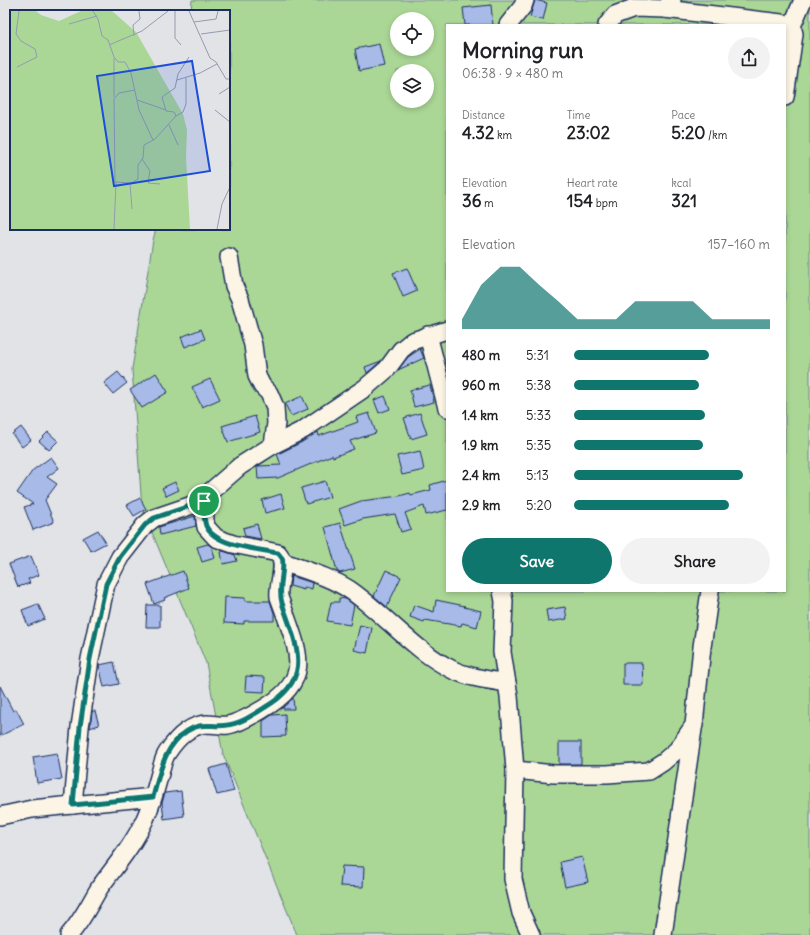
<!DOCTYPE html>
<html lang="en">
<head>
<meta charset="utf-8">
<style>
	body { margin:0; font-family:Delius,sans-serif; background:#f2f2f2; color:#202124; height:100vh; display:flex; flex-direction:column; font-size:15px; white-space:nowrap }
	* { box-sizing:border-box; margin:0 }
	p { font-size:13px; color:#757577 }
	.icon { flex:none; width:22px; height:22px; fill:none; stroke:currentColor; stroke-width:2; stroke-linecap:round; stroke-linejoin:round }
	.map { position:relative; flex:1; overflow:hidden }
	.side { position:absolute; left:446px; top:24px; width:340px; height:568px; display:flex; flex-direction:column; background:#fff; border-radius:0px; box-shadow:0 2px 6px #0003 }
	.side>* { flex:none }
	.fabs { position:absolute; left:390px; top:12px; display:grid; gap:8px }
	.fabs a { display:grid; place-items:center; width:44px; height:44px; border-radius:50%; background:#fff; box-shadow:0 2px 6px #0003; font-size:20px }
	.pin { position:absolute; display:grid; place-items:center; width:34px; height:34px; color:#fff; margin:-17px; border:2px solid #fff; border-radius:50%; box-shadow:0 1px 4px #0007 }
	.round { display:grid; place-items:center; flex:none; width:42px; height:42px; border-radius:21px; background:#f2f2f2 }
	.summary { display:flex; align-items:center; justify-content:space-between; height:68px; padding:0 16px }
	h1 { font-size:22px; font-weight:700; line-height:30px }
	.figures { display:grid; grid-template-columns:repeat(3,1fr); gap:6px; height:68px; padding:4px 16px }
	.figures div { display:grid; align-content:center }
	.figures b { font-size:17px; font-weight:700 }
	.figures small { font-size:11px; font-weight:400 }
	.figures p { font-size:11px }
	.chart { height:112px; padding:8px 16px }
	.chart p { display:flex; justify-content:space-between }
	.chart svg { width:100%; height:72px; margin-top:4px; fill:#0f766e; opacity:.7 }
	.cta { display:flex; gap:8px; margin-top:auto; padding:8px 16px }
	.cta a { flex:1; height:46px; border-radius:24px; background:#0f766e; color:#fff; font-size:16px; font-weight:700; line-height:46px; text-align:center }
	.cta a+a { background:#f2f2f2; color:#202124 }
	ul { padding:0 16px; list-style:none; font-size:13px }
	li { display:grid; grid-template-columns:64px 48px 1fr; align-items:center; height:30px }
	li i { height:10px; border-radius:5px; background:#0f766e }
	.map>svg:first-child { display:block }
	.green { fill:#abd796; stroke:#63837a; fill-rule:evenodd }
	.building { fill:#a7bae8; stroke:#1b2f5e }
	.lines { fill:none; stroke-linecap:round; stroke-linejoin:round }
	.minor-casing { stroke:#1b2f5e; stroke-width:20 }
	.minor { stroke:#fcf5e5; stroke-width:17 }
	.route-casing { stroke:#fff; stroke-width:8 }
	.route { stroke:#0f766e; stroke-width:5 }
	.inset-road { fill:none; stroke:#929bb0; stroke-width:1 }
	.view { fill:#1d4ed8; fill-opacity:0.15; stroke:#1d4ed8; stroke-width:2 }
	.inset-edge { fill:none; stroke:#1b2f5e; stroke-width:2 }
</style>
</head>
<body>
<div class="map">
<svg width="810" height="935" viewBox="0 0 810 935">
	<rect width="100%" height="100%" fill="#e2e3e6"/>
	<filter id="ink" filterUnits="userSpaceOnUse"><feTurbulence type="fractalNoise" baseFrequency=".025" numOctaves="2"/><feDisplacementMap in="SourceGraphic" scale="8" xChannelSelector="R" yChannelSelector="G"/><feConvolveMatrix kernelMatrix="1 2 1 2 8 2 1 2 1" color-interpolation-filters="sRGB"/></filter>
	<g filter="url(#ink)">
		<path class="green" d="M192,0h618v935h-513l-74,-181 -17,-91 -64,-155 -10,-139 21,-129 3,-11h73v-218h-38zM397,19h30v30h-30zM447,25h338v566h-338zM397,71h30v30h-30z"/>
		<g class="building">
			<polygon points="535,0 547,3 543,20 530,17"/>
			<polygon points="491,5 493,25 465,25 463,8"/>
			<polygon points="379,44 384,66 359,71 355,49"/>
			<polygon points="407,268 417,291 403,297 393,273"/>
			<polygon points="201,329 205,339 185,347 181,337"/>
			<polygon points="420,349 424,358 398,370 408,357"/>
			<polygon points="381,361 380,362 367,373 365,367"/>
			<polygon points="118,372 127,383 113,394 104,383"/>
			<polygon points="156,373 168,392 142,408 130,390"/>
			<polygon points="210,379 220,399 202,407 192,387"/>
			<polygon points="430,385 434,402 414,407 410,390"/>
			<polygon points="302,396 308,409 291,416 285,404"/>
			<polygon points="385,396 390,409 379,413 374,400"/>
			<polygon points="369,413 376,433 350,441 354,449 333,457 332,455 278,478 258,479 257,467 258,466 281,465 277,454 278,454 302,442 318,432 319,436 358,422 356,417"/>
			<polygon points="420,413 427,434 411,439 404,418"/>
			<polygon points="255,416 260,432 228,442 222,426"/>
			<polygon points="21,427 31,440 22,447 12,434"/>
			<polygon points="48,432 58,441 49,450 39,441"/>
			<polygon points="420,451 424,470 402,475 397,456"/>
			<polygon points="51,457 59,468 47,477 57,484 45,500 54,522 33,530 24,507 33,504 17,493 33,470"/>
			<polygon points="447,480 447,510 426,515 424,506 405,513 411,529 401,532 395,514 363,519 345,525 339,509 361,501 399,496 410,493 411,495 431,490 430,485"/>
			<polygon points="325,481 330,497 306,504 301,488"/>
			<polygon points="175,482 179,490 166,496 162,488"/>
			<polygon points="281,494 285,508 265,513 262,500"/>
			<polygon points="140,498 146,509 134,516 127,505"/>
			<polygon points="195,516 196,526 160,535 159,527"/>
			<polygon points="340,523 355,569 340,573 337,571 325,527"/>
			<polygon points="257,524 261,539 245,536 243,528"/>
			<polygon points="98,530 106,543 91,551 83,538"/>
			<polygon points="208,544 212,547 215,558 202,562 197,547"/>
			<polygon points="223,551 235,555 237,561 223,564 221,552"/>
			<polygon points="31,556 39,575 28,579 30,583 18,587 9,564"/>
			<polygon points="386,570 401,577 387,607 374,596"/>
			<polygon points="183,571 189,588 164,598 165,600 154,604 147,584"/>
			<polygon points="291,576 313,583 312,589 304,587 304,590 290,586"/>
			<polygon points="225,597 245,598 245,601 270,601 274,613 274,621 244,621 244,624 224,623"/>
			<polygon points="339,598 346,599 354,605 350,625 327,621 331,602 339,602"/>
			<polygon points="436,600 465,606 464,607 481,611 477,627 462,623 461,626 425,620 424,622 410,617 414,605 434,612"/>
			<polygon points="38,604 45,619 28,626 22,610"/>
			<polygon points="147,605 160,605 160,627 146,627"/>
			<polygon points="565,607 567,619 548,622 546,610"/>
			<polygon points="360,625 372,628 367,653 354,650"/>
			<polygon points="114,662 119,684 104,687 99,665"/>
			<polygon points="623,663 642,663 643,685 623,685"/>
			<polygon points="246,676 265,677 264,692 245,691"/>
			<polygon points="0,686 13,711 16,709 24,724 0,736"/>
			<polygon points="293,698 294,709 283,709 283,707"/>
			<polygon points="92,711 95,711 99,725 90,728"/>
			<polygon points="285,714 286,736 263,737 263,721 272,715"/>
			<rect x="559" y="742" width="22" height="22"/>
			<polygon points="57,753 62,779 37,783 33,757"/>
			<polygon points="226,764 234,791 217,795 209,769"/>
			<polygon points="181,791 184,816 164,819 162,803 165,793"/>
			<polygon points="582,857 588,882 565,887 560,862"/>
			<polygon points="342,866 364,867 363,887 340,886"/>
		</g>
		<g class="lines">
			<defs>
				<g id="minor">
					<polyline points="665,9 781,23 792,26 794,34 785,97"/>
					<polyline points="508,25 523,6 525,0"/>
					<polyline points="607,25 615,15 634,8 665,9 672,0"/>
					<polyline points="792,26 803,0"/>
					<polyline points="229,257 234,286 240,299 253,345 257,376 262,386 269,393 275,407 276,423 273,445"/>
					<polyline points="428,335 447,408"/>
					<path d="M283,562c22,8 47,15 67,28 36,25 64,61 103,80 17,8 36,10 54,13"/>
					<polyline points="502,591 504,601 502,652 509,696 515,770 513,879 521,913 531,935"/>
					<polyline points="515,770 554,774 607,774 649,771 663,762 677,750 694,725 702,647 710,591"/>
					<polyline points="73,805 80,727 90,659 106,584 120,557 145,525 154,518 204,501"/>
					<polyline points="0,816 32,809 153,797"/>
					<path d="M69,935c13,-14 21,-32 31,-48 16,-22 34,-43 45,-68 7,-15 11,-31 15,-46 2,-6 3,-14 7,-20 9,-14 22,-28 40,-29 7,0 14,2 21,1 12,-2 25,-10 35,-16 50,-29 36,-56 20,-101 -1,-3 -3,-8 -4,-11 -2,-14 9,-33 -1,-44l-45,-9 -17,-6 -10,-11 -1,-6 -1,-20 6,-9 30,-26 33,-21 30,-15 62,-42 22,-19 14,-19 11,-9 35,-11"/>
					<polyline points="663,935 693,729"/>
				</g>
			</defs>
			<use href="#minor" class="minor-casing"/>
			<use href="#minor" class="minor"/>
		</g>
	</g>
	<g class="lines" filter="url(#ink)">
		<defs>
			<path id="route" d="M204,501c0,8 -1,17 2,25 9,20 52,23 72,27 1,1 3,4 4,5 4,8 -5,30 0,45 15,44 33,76 -18,105 -11,7 -23,15 -36,17 -15,3 -26,-4 -41,6 -23,15 -27,41 -34,66l-80,8 7,-78 10,-68 16,-75 14,-27 25,-32 9,-7z"/>
		</defs>
		<use href="#route" class="route-casing"/>
		<use href="#route" class="route"/>
	</g>
	<g transform="translate(10 10)">
		<rect width="220" height="220" fill="#e2e3e6"/>
		<path d="M0,1h26l5,4 18,6 22,-10h31l24,21 47,82 4,16 -1,27 4,72h-180z" fill="#abd796"/>
		<path class="inset-road" d="M83,1l5,8 4,17 6,4 6,17 4,5h7l6,11 8,37 14,30M165,1v27l6,7M179,1l21,47 6,4 10,17h4M184,12l22,-3 2,-8M59,14l28,-8M191,24l29,-4M124,26l-1,-11 7,-6 -1,-8M99,35l33,-14 26,-20M7,57l20,-10 -2,-8 -14,-8 -5,-7 3,-23M167,70l23,-7 17,-9M209,84l11,-7M104,87v-39M127,90l29,10M205,100l15,12M166,106l7,-4 3,-8v-26M159,115l9,20M132,149l8,12 -2,12 12,1M121,173l-16,-1 -1,-83 5,-6 16,-3M122,199l-2,-25 8,-5v-14l5,-7 1,-13 11,-6 21,-23 -2,-4 -8,-1 -4,-14 13,-9 3,-14 11,-17M104,219l2,-46M207,219l5,-25 8,-17"/>
		<path class="view" d="M182,51l18,110 -96,15 -17,-110z"/>
		<rect width="220" height="220" class="inset-edge"/>
	</g>
</svg>
<div class="fabs">
<a><svg class="icon" aria-label="locate" viewBox="0 0 24 24"><circle cx="12" cy="12" r="6"/><path d="M12 2v4M12 18v4M2 12h4M18 12h4"/></svg></a>
<a><svg class="icon" aria-label="layers" viewBox="0 0 24 24"><path d="M12 4l9 5-9 5-9-5zM3 14l9 5 9-5"/></svg></a>
</div>
<div class="pin" style="left:204px;top:501px;background:#1e9e55"><svg class="icon" aria-label="arrive" viewBox="0 0 24 24"><path d="M6 21V4h12l-3 4 3 4H6"/></svg></div>
<section class="side">
<div class="summary"><div><h1>Morning run</h1><p>06:38 · 9 × 480 m</p></div><a class="round"><svg class="icon" aria-label="share" viewBox="0 0 24 24"><path d="M12 15V3M7 8l5-5 5 5M5 13v7h14v-7"/></svg></a></div>
<div class="figures">
<div><p>Distance</p><b>4.32<small> km</small></b></div>
<div><p>Time</p><b>23:02</b></div>
<div><p>Pace</p><b>5:20<small> /km</small></b></div>
</div>
<div class="figures">
<div><p>Elevation</p><b>36<small> m</small></b></div>
<div><p>Heart rate</p><b>154<small> bpm</small></b></div>
<div><p>kcal</p><b>321</b></div>
</div>
<div class="chart"><p><span>Elevation</span>157–160 m</p>
<svg viewBox="0 0 160 44" preserveAspectRatio="none"><path d="M0 44V38L10 17L20 6L30 6L40 17L50 27L60 38L70 38L80 38L90 27L100 27L110 27L120 27L130 38L140 38L150 38L160 38V44z"/></svg>
</div>
<ul>
<li><b>480 m</b>5:31<i style="width:69%"></i></li>
<li><b>960 m</b>5:38<i style="width:64%"></i></li>
<li><b>1.4 km</b>5:33<i style="width:67%"></i></li>
<li><b>1.9 km</b>5:35<i style="width:66%"></i></li>
<li><b>2.4 km</b>5:13<i style="width:86%"></i></li>
<li><b>2.9 km</b>5:20<i style="width:79%"></i></li>
</ul>
<div class="cta"><a>Save</a><a>Share</a></div>
</section>
</div>
</body>
</html>
